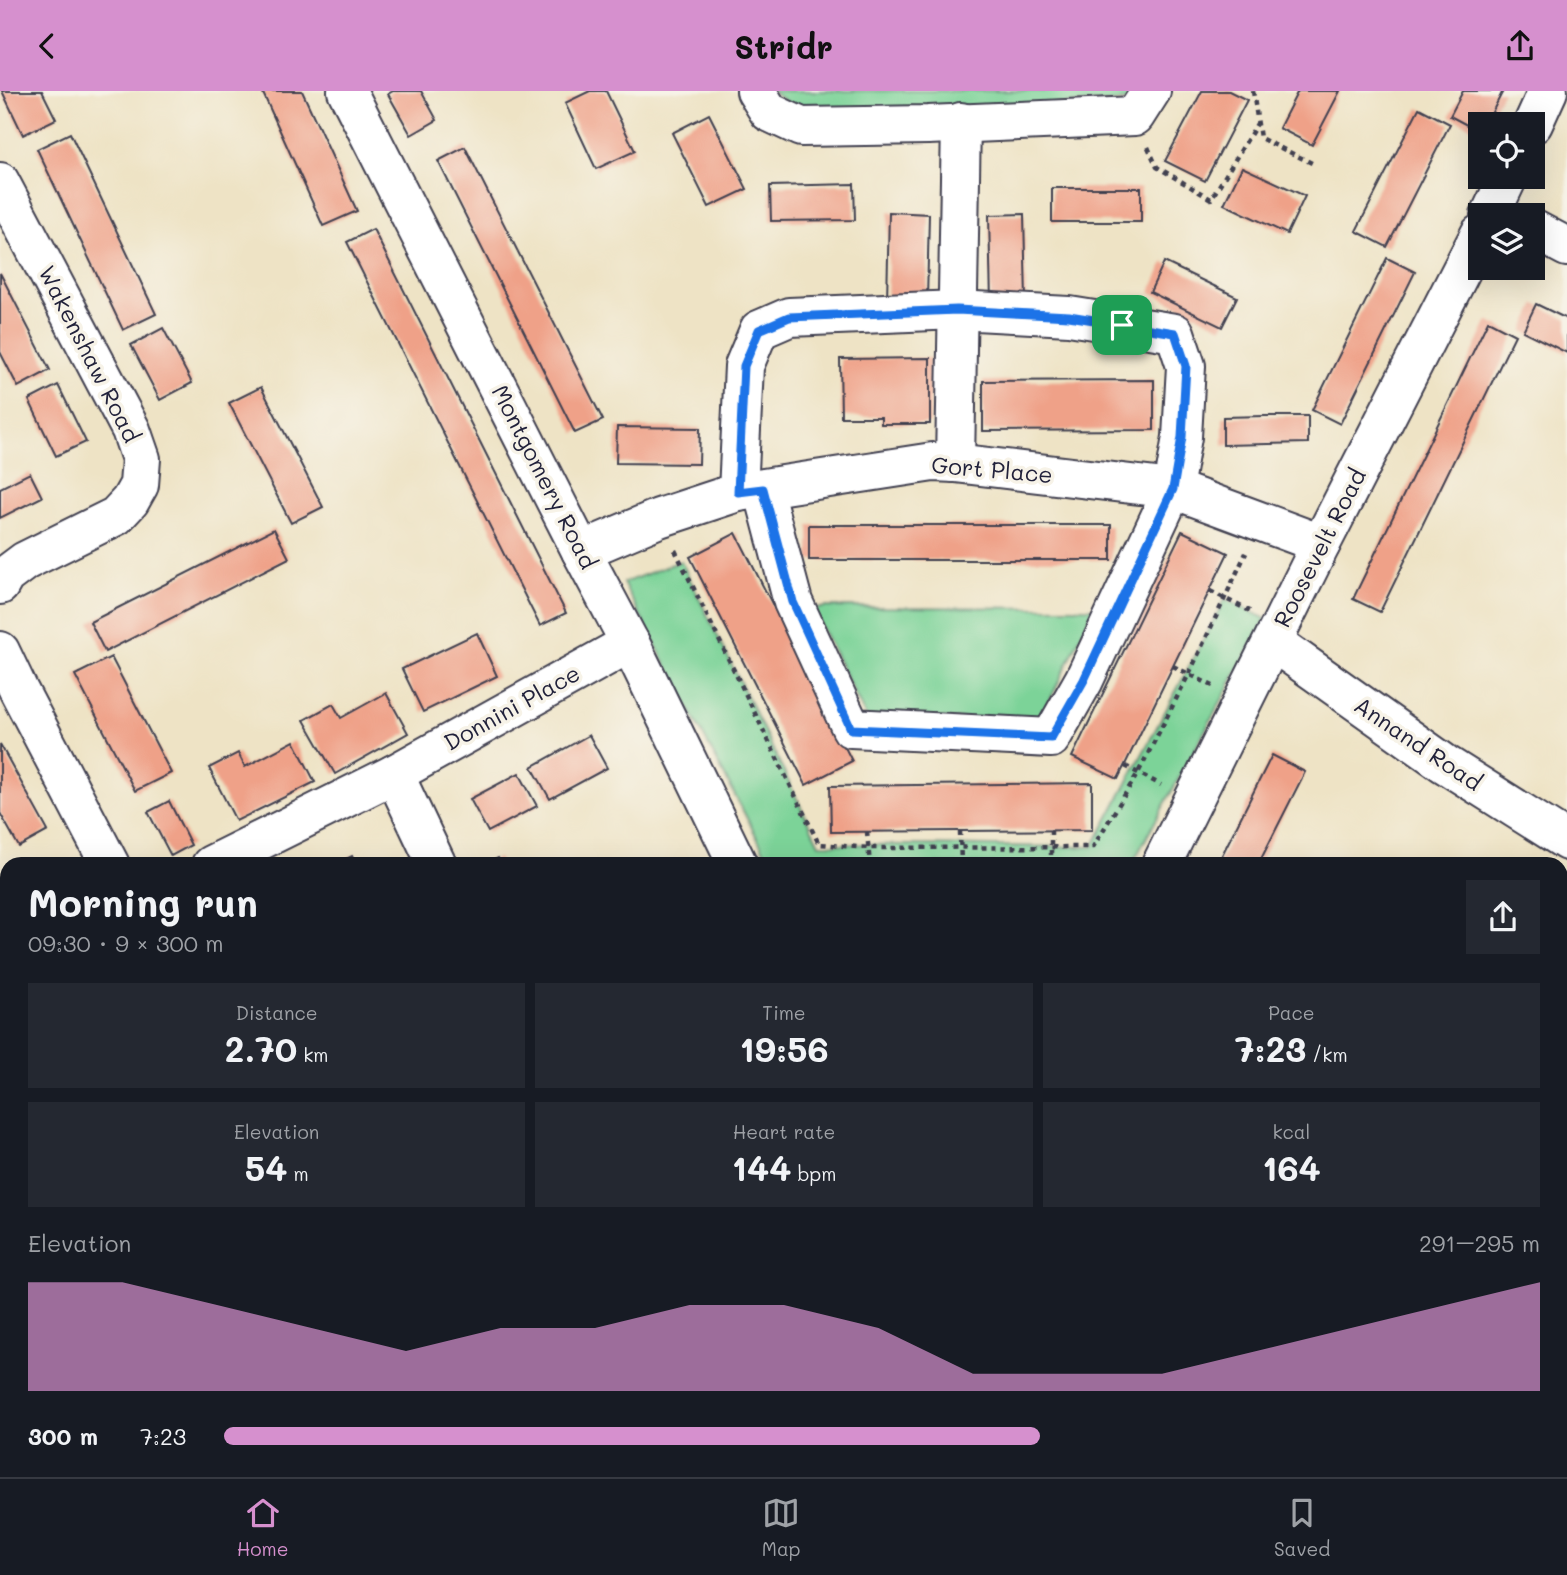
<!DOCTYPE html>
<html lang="en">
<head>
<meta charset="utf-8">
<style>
	body { margin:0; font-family:Mali,sans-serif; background:#242831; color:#f1f3f6; height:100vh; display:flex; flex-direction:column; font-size:26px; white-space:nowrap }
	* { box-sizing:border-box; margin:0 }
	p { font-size:23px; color:#9ea1a6 }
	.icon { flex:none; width:38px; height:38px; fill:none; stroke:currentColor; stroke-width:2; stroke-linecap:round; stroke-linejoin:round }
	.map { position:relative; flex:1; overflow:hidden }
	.sheet { position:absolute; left:0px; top:766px; width:1568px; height:620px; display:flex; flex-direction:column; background:#171b24; border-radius:21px 21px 0 0; box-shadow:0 7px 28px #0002 }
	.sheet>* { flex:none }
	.buttons { position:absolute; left:1468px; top:21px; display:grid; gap:14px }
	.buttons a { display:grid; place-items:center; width:77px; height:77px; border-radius:0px; background:#171b24; box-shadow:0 7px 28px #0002; font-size:35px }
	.pin { position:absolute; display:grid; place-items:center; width:60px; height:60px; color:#fff; margin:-30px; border-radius:14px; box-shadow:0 4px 10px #0006 }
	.round { display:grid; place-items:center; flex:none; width:74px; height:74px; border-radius:0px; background:#242831 }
	.headline { display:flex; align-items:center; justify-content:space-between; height:119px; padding:0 28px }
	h1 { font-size:38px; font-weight:700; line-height:52px }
	.stats { display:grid; grid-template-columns:repeat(3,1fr); gap:10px; height:119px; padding:7px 28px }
	.stats div { display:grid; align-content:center; border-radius:0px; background:#242831; text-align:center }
	.stats b { font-size:35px; font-weight:700 }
	.stats small { font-size:19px; font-weight:400 }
	.stats p { font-size:19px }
	.chart { height:196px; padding:14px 28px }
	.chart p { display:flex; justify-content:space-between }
	.chart svg { width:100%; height:126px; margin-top:7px; fill:#d690ce; opacity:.7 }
	ul { padding:0 28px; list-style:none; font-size:23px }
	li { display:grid; grid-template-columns:112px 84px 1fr; align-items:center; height:52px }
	li i { height:18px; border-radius:9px; background:#d690ce }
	header { display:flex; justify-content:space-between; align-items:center; height:91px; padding:0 28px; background:#d690ce; color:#111; font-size:32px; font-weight:700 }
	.dock { display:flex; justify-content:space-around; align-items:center; height:98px; border-top:2px solid #363941; background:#171b24; font-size:19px; color:#9ea1a6 }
	.dock a { display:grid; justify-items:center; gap:4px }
	.dock .active { color:#d690ce }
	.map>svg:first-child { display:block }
	.green { fill:#7cd398; stroke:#4f7a6a; stroke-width:2 }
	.building { fill:#efa188 }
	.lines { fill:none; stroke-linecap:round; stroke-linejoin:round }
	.minor-casing { stroke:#413f50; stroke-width:42 }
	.path { stroke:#413f50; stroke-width:4.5; stroke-dasharray:5 5; stroke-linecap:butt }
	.minor { stroke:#fff; stroke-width:38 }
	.route-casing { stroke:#fff; stroke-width:14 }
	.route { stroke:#1a73e8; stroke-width:9 }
	.labels { text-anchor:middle; stroke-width:7; stroke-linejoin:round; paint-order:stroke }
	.street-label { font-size:23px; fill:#22223b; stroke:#f7f3e8 }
</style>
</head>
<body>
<header><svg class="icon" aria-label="back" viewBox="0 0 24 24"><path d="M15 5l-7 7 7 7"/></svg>Stridr<svg class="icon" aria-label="share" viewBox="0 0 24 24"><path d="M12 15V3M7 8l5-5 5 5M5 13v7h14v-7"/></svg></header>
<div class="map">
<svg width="1567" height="1386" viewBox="0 0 1567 1386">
	<rect width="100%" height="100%" fill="#f7f3e8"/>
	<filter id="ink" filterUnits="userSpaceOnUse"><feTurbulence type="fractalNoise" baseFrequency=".0143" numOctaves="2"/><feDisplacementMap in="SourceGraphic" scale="14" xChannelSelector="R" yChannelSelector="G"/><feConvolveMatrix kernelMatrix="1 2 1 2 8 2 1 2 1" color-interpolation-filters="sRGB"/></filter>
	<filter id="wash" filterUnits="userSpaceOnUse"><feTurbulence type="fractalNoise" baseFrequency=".00686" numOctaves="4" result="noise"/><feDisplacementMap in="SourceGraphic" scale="28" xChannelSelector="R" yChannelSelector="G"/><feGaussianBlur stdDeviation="1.57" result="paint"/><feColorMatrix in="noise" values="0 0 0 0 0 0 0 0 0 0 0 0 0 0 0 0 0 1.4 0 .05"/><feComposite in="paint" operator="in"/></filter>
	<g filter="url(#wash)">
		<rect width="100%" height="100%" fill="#eee3c5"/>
		<g class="green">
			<polygon points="771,0 1136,0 1131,10 806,24"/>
			<polygon points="681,470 819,753 1093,756 1225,508 1266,528 1132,773 771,773 623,492"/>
			<polygon points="825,516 1094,517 1040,630 866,626 813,519"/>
			<polygon points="1561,1323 1567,1336 1567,1386 1415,1386 1411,1379 1561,1379"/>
			<polygon points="67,1379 80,1379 87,1386 51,1386 55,1381"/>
		</g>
		<g id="blocks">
			<g class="building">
				<polygon points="2,0 42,0 56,28 23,44"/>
				<polygon points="262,0 302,0 357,120 323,135"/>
				<polygon points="393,0 421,0 437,29 411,44 388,3"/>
				<polygon points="590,0 606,0 635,60 596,78 565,12"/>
				<polygon points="1202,0 1229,0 1247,9 1205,90 1165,70"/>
				<polygon points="1298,0 1340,0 1312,54 1279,37"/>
				<polygon points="1463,0 1503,0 1486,33 1480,33 1480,41 1450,25"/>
				<polygon points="1419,17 1450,33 1387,156 1356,140"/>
				<polygon points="709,23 747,98 709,116 672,42"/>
				<polygon points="70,42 156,223 123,239 37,58"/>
				<polygon points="465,56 603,329 575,342 438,70"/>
				<polygon points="1242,76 1305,105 1287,143 1224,113"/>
				<polygon points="854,93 855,129 771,130 770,95"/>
				<rect x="1052" y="97" width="89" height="34"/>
				<polygon points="889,121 929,123 927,210 887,210"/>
				<polygon points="1024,123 1026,210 991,212 989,124"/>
				<polygon points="373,138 566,522 540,535 347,151"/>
				<polygon points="1387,167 1415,181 1340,333 1312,319"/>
				<polygon points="1164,171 1237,206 1222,236 1150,201"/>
				<polygon points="0,182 50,279 18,296 0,261"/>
				<polygon points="1536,213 1567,228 1567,262 1523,240"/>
				<polygon points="1488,230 1515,244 1380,521 1353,508"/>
				<polygon points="163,237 192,292 160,309 131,254"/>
				<polygon points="930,267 930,333 881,333 881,326 841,326 840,268"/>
				<polygon points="1154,289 1154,339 983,340 983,290"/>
				<polygon points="58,294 86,351 56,365 29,309"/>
				<polygon points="261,296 323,416 291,432 229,312"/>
				<polygon points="1265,325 1308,325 1308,352 1223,354 1223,326"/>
				<polygon points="617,336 700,337 699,373 616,372"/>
				<polygon points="30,382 42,406 0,427 0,397"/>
				<rect x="809" y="434" width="302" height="35"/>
				<polygon points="274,438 289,467 105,561 90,531"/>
				<polygon points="1182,440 1228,462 1118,688 1072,666"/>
				<polygon points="736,442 852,670 806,694 690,466"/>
				<polygon points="477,542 497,585 423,621 402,578"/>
				<polygon points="111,566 171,682 135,700 75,584"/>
				<polygon points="386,602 408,642 335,683 304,629 333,613 341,627"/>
				<polygon points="589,644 607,677 550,708 532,676"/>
				<polygon points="294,650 315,691 236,730 209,677 238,662 245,676"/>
				<polygon points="0,653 48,740 19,756 0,722"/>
				<polygon points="1272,664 1305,681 1258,774 1217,774"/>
				<polygon points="519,682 537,715 488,741 470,708"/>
				<polygon points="1092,692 1092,739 831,741 830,695"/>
				<polygon points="169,710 191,754 171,765 148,721"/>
				<polygon points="352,765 356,774 334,774"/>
				<polygon points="498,767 501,774 484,774"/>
				<polygon points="7,1099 7,1145 0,1149 0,1103"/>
				<polygon points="1567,1114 1567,1132 1561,1130"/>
				<polygon points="1562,1191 1567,1193 1567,1231 1561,1229"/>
				<polygon points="1561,1240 1567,1243 1567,1275 1564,1283 1561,1282"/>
				<polygon points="7,1289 7,1334 0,1342 0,1296"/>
				<polygon points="468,1379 529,1379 539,1384 538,1386 465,1386"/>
				<polygon points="1062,1379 1098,1379 1099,1386 1063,1386"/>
				<polygon points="1296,1379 1350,1379 1354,1386 1299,1386"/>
			</g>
		</g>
	</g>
	<g filter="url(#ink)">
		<use href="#blocks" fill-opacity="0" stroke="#413f50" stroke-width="2"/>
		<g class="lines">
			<defs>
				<g id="minor">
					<polyline points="347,0 581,460 630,552 738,774"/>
					<polyline points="756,0 769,21 801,36 928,34 1135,25 1151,0"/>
					<polyline points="1533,33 1548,0"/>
					<polyline points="0,91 131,339 141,368 139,394 130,410 116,425 25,470 5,485 0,494"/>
					<polyline points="1490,124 1508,86"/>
					<polyline points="1533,138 1567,156"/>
					<polyline points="955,372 961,31"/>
					<polyline points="738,401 744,275 759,239 789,226 957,219 1069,225 1175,242 1186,275 1182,346 1173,398 1084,589 1051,647 851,637 793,511 763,398"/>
					<polyline points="581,460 659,427 738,401 933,371 955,372 1173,398 1321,453"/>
					<polyline points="1273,551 1445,673 1567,750"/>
					<polyline points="0,560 19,600 110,774"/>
					<polyline points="394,683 437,774"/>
					<polyline points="211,774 394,683 630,552"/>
					<polyline points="1161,774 1321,453 1480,143"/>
					<polyline points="0,945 7,956"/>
					<polyline points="1561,1047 1565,1038"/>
					<polyline points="0,1058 7,1054"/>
					<polyline points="243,1379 246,1386"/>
					<polyline points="911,1379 959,1381"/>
					<polyline points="1204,1379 1204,1386"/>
					<polyline points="1270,1379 1273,1386"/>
					<polyline points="26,1386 33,1379"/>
					<polyline points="139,1386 148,1379"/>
					<polyline points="784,1386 785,1379"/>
				</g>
			</defs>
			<use href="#minor" class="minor-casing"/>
			<g class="path">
				<polyline points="1253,0 1260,47 1314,73"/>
				<polyline points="1148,56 1157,76 1211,108 1258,31"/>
				<polyline points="675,459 819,753 869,757 1093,756 1138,682 1189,583 1246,462"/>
				<polyline points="1210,500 1250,520"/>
				<polyline points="1173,575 1213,595"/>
				<polyline points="1125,675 1161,694"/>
				<polyline points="1051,739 1051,774"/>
				<polyline points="960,740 961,774"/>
				<polyline points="867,741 870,774"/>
				<polyline points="1060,1379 1060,1386"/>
				<polyline points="1396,1379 1400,1386"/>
			</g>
			<use href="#minor" class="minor"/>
		</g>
	</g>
	<g class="lines" filter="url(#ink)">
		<defs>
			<polygon id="route" points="957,219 1069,225 1175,242 1186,275 1182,346 1173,398 1084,589 1051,647 851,638 793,511 763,398 738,401 744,275 759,239 789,226"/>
		</defs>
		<use href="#route" class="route-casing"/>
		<use href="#route" class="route"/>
	</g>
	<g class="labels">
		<g class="street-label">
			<text transform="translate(89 263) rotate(63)" y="8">Wakenshaw Road</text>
			<text transform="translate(992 379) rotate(5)" y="8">Gort Place</text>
			<text transform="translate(544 386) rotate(63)" y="8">Montgomery Road</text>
			<text transform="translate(1320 457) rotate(-63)" y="8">Roosevelt Road</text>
			<text transform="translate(512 617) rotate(-29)" y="8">Donnini Place</text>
			<text transform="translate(1418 653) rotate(34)" y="8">Annand Road</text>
		</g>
	</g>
</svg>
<div class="buttons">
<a><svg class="icon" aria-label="locate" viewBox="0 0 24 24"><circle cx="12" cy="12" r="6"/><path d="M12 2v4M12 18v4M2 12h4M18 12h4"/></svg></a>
<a><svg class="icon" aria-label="layers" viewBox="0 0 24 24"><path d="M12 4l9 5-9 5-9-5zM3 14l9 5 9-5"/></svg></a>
</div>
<div class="pin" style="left:1122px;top:234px;background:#1e9e55"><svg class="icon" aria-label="arrive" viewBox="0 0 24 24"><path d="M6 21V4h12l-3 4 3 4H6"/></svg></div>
<section class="sheet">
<div class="headline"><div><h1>Morning run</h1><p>09:30 · 9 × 300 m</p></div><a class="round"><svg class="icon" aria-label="share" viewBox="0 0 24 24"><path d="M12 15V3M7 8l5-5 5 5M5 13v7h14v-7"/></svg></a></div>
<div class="stats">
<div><p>Distance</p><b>2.70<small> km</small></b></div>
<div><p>Time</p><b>19:56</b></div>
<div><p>Pace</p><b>7:23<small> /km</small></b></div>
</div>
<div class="stats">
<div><p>Elevation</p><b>54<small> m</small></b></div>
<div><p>Heart rate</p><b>144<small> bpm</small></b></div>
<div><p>kcal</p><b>164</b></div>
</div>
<div class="chart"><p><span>Elevation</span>291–295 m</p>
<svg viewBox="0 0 160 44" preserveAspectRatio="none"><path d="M0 44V6L10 6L20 14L30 22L40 30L50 22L60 22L70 14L80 14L90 22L100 38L110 38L120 38L130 30L140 22L150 14L160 6V44z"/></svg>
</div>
<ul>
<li><b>300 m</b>7:23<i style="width:62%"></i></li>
</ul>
</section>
</div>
<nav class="dock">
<a class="active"><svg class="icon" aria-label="home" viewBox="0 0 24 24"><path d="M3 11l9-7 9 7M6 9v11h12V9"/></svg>Home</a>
<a><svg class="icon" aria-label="map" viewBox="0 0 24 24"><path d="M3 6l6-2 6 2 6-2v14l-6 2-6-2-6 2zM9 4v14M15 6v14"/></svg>Map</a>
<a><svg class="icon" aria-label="saved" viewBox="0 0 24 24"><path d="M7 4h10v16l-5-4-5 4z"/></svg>Saved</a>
</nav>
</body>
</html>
